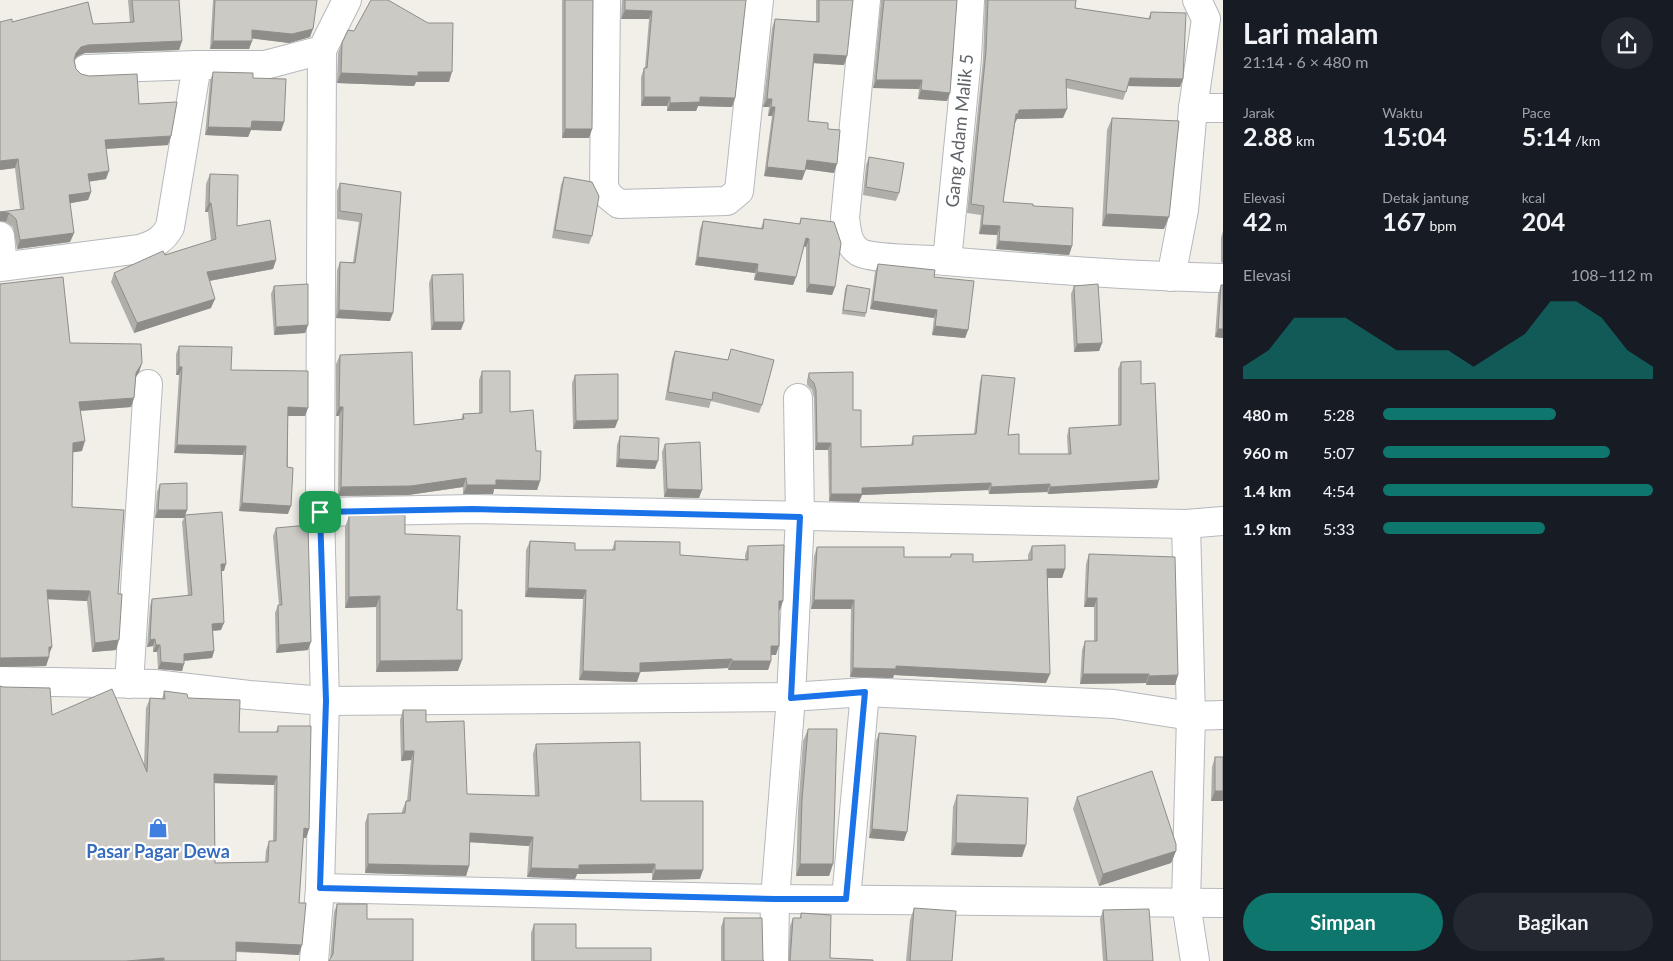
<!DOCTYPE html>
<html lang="id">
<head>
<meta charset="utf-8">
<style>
	body { margin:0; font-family:Lato,sans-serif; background:#242831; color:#f1f3f6; height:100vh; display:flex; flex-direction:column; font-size:19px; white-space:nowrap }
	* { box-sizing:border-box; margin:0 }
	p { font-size:16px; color:#9ea1a6 }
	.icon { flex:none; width:28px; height:28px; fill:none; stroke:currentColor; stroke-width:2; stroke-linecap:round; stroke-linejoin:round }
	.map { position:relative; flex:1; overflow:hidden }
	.sheet { display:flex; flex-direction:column; background:#171b24; width:450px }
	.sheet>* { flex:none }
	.pin { position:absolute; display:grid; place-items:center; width:42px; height:42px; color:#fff; margin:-21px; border-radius:10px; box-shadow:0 2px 8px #0006 }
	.round { display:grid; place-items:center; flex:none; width:52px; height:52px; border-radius:26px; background:#242831 }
	.headline { display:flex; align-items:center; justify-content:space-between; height:85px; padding:0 20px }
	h1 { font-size:28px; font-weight:700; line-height:38px }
	.figures { display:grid; grid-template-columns:repeat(3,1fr); gap:8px; height:85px; padding:5px 20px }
	.figures div { display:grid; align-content:center }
	.figures b { font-size:25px; font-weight:700 }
	.figures small { font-size:14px; font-weight:400 }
	.figures p { font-size:14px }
	.chart { height:140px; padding:10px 20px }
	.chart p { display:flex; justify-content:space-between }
	.chart svg { width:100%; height:90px; margin-top:5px; fill:#0f766e; opacity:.7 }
	.action { display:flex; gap:10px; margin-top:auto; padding:10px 20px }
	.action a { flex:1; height:58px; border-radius:30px; background:#0f766e; color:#fff; font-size:20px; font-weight:700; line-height:58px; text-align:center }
	.action a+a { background:#242831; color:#f1f3f6 }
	ul { padding:0 20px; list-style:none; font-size:16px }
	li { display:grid; grid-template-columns:80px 60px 1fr; align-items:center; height:38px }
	li i { height:12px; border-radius:6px; background:#0f766e }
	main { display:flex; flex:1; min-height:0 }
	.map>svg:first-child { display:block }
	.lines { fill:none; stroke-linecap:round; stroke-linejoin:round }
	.minor-casing { stroke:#b5b8bc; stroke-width:30 }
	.minor { stroke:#fff; stroke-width:28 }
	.wall { fill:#afaea9; fill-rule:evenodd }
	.shaded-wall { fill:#8f8d8a }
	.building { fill:#cccac5; stroke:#8f8d8a; fill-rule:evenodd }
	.route-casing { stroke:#fff; stroke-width:10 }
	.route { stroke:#1a73e8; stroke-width:6 }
	.labels { text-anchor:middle; stroke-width:4.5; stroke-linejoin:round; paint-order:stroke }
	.street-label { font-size:18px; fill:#5f6368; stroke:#fff }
	.shop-label { font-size:18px; font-weight:bold; fill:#366cbe; stroke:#fff }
</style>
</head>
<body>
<main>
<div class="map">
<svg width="1223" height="961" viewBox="0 0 1223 961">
	<rect width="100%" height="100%" fill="#f1efe8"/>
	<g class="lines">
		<defs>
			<g id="minor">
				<polyline points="606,0 604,187 609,196 619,204 727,201 739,191 759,0"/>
				<path d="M866,0l-21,218c2,13 2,26 14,34 12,7 59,7 75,8 96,8 193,16 289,18"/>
				<polyline points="86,69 197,65 265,65 322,50"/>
				<polyline points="1193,108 1223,108"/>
				<polyline points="0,236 3,266"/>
				<path id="s1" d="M947,261l20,-203 3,-58"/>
				<path d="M0,267l140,-18c15,-5 23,-9 30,-22l27,-162"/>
				<polyline points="1171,277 1184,210 1193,108 1206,19 1197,0"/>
				<polyline points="320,512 473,509 1186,524 1223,521"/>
				<polyline points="1186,524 1191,716 1186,903 1195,961"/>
				<polyline points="0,681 154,684 249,695 325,701 791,697 865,692 1114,704 1191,716 1223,715"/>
				<polyline points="129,684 148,384"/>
				<polyline points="320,888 775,899 1223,903"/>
				<polyline points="846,899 865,692"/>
				<polyline points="314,961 320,888 325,701 320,512 322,50 347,0"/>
				<polyline points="774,961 775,899 791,697 800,517 798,398"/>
			</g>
		</defs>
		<use href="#minor" class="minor-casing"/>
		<use href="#minor" class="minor"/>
	</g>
	<g class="wall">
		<polygon points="128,0 179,0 182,41 179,50 85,53 78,56 74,60 76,69 81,74 139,104 168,145 106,149 106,179 89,182 91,192 88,200 70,203 74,233 70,242 17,249 13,227 6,222 0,212 20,209 15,168 0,170 0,22 93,24 130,23"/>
		<polygon points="213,0 317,0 310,37 289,43 252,38 252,41 249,49 210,49"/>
		<polygon points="562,0 593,0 592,129 589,138 562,138"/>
		<polygon points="622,0 746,0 735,98 732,107 698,106 696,111 667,111 667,106 641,106 641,77 644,68 645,68 649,19 621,19"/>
		<polygon points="816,0 853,0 844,65 814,63 808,121 828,129 834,173 806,169 802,180 764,176 772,116 768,116 769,107 763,107 772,28 775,19 816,22"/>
		<polygon points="881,0 957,0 947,101 918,99 919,89 873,88"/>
		<polygon points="985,0 1076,0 1075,8 1148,19 1151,12 1183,79 1180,87 1128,86 1123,100 1066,88 1063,118 1017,119 1015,123 1003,202 1033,206 1072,246 1069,255 996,249 997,235 979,234 981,215 967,213 983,60"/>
		<polygon points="342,43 449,82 416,82 414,86 337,83 338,53"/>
		<polygon points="213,72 253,78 284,122 281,131 251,130 248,137 205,135 210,81"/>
		<polygon points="1112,118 1164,229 1102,226 1107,130"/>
		<polygon points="869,157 899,193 896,201 863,195 866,165"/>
		<polygon points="210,174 237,226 276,260 273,269 209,281 211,308 134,333 111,282 114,273 211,241 208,212 205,212 206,184"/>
		<polygon points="564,177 592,236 589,244 552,238 561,185"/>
		<polygon points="340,183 401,192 390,321 336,318 337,270 340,262 353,262 359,222 337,219 337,191"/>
		<polygon points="801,218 835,287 832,295 806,292 806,247 804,246 796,277 793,285 754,280 755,273 695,265 700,229 703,221 761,228 764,219 799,224"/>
		<polygon points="1223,231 1223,263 1221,262 1221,238"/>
		<polygon points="878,264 934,277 968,330 965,338 932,335 934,318 870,309 875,272"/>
		<polygon points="432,275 461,330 431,330 429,283"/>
		<polygon points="0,284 70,343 142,363 139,372 136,377 134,398 131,407 81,411 82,451 73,452 72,507 118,594 116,650 92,652 87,601 47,599 49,657 46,666 0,667"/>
		<polygon points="847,285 866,313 865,317 842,314 845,289"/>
		<polygon points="1221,285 1223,338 1215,337 1218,294"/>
		<polygon points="274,286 308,325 305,333 274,335 271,294"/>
		<polygon points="1074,286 1102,343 1099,351 1074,352 1071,294"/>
		<polygon points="179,346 231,370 305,416 288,416 288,514 239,511 243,455 174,453 179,375 176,375 176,354"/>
		<polygon points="731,349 762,405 759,413 711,401 709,408 665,400 672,359 675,351 728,360"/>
		<polygon points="340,355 414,425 461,420 463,414 479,413 479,380 482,371 536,451 540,481 537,490 494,489 493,494 463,494 463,487 408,495 338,496 339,416 336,416 336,364"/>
		<polygon points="1121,362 1141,384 1157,488 1048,494 1047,492 989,494 988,490 862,495 859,502 829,501 828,450 815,450 814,398 812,390 807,385 807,380 809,373 853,410 861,447 911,445 913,436 974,434 980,382 982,375 1008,435 1019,454 1068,454 1067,436 1069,428 1118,425 1118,369"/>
		<polygon points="575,375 615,428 573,429 572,383"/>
		<polygon points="620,436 655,469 616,467 617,445"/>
		<polygon points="665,444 699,498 664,497 662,452"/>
		<polygon points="160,484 187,510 185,515 224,571 222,571 221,630 213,631 214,651 212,658 184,661 182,671 158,669 157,652 153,652 153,646 147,647 150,606 152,599 188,596 182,522 184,518 155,518 157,492"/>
		<polygon points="349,516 405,534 457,610 458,671 376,672 376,607 345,608 345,527"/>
		<polygon points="276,528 308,650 276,653 275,613 278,605 279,605 273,536"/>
		<polygon points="530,541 575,550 612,550 615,541 680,555 745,560 745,555 748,546 780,610 779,610 776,655 771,655 771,661 768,670 728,670 728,668 640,672 637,682 579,680 583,599 525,597 526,550"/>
		<polygon points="1032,546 1065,569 1062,578 1048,578 1046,683 894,675 893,678 850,677 851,609 811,609 814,556 817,547 904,557 950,557 951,554 973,562 1028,561 1028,555"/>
		<polygon points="1089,554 1178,675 1175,685 1146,685 1146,683 1080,684 1082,650 1085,641 1094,641 1094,607 1084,607 1086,564"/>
		<path d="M164,691l24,7 51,34h37l2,-6 31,103 -3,9h-3l-4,65v52l-63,-3v9h-236l52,-246 92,50 2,-57 4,-10 12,1zM214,783l60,2 -1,56h-4l-3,9 -1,12 -50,1z"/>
		<polygon points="403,710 426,722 467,794 535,796 533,754 536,744 641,801 700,879 652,880 652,873 577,874 575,879 527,877 529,846 470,842 469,866 466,876 365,873 365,823 368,814 402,813 402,811 406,801 407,801 411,760 401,761 400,720"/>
		<polygon points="808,729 833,864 829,876 796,876 798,811 803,741"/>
		<polygon points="879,733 904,841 869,838 876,741"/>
		<polygon points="1215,757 1223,801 1211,801 1212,767"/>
		<polygon points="957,795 1022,857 951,855 953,807"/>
		<polygon points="1077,797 1176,851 1171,863 1099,886 1073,809"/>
		<polygon points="337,904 367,919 330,959 334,912"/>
		<polygon points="914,908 952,961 906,961 910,920"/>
		<polygon points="1103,910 1153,961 1103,961 1100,919"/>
		<polygon points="801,913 830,958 873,961 788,961 790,926 793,918 800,918"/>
		<polygon points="724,918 763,960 764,961 721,961 721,927"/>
		<polygon points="534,924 576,948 651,961 531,961 531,933"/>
	</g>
	<g class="shaded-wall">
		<polygon points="625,10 652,11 649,19 621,19"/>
		<polygon points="313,29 310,37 289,43 249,38 252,30"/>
		<polygon points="182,41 179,50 85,53 78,56 72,61 76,53 81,47 88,45"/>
		<polygon points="213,41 252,41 249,49 210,49"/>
		<polygon points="814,54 847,56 844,65 811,63"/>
		<polygon points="418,72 452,72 449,82 416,82 414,86 337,83 341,73"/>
		<polygon points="1130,78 1183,79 1180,87 1126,86"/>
		<polygon points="876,80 922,80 919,89 873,88"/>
		<polygon points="921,90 950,93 947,101 918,99"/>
		<polygon points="644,97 670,97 667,106 641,106"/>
		<polygon points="700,97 735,98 732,107 698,106 696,111 667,111 670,103"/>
		<polygon points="767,99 772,99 769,107 763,107"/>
		<polygon points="771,107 775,107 772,116 768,116"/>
		<polygon points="1067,109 1063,118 1017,119 1015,123 1013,123 1016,114 1019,110"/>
		<polygon points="252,121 284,122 281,131 251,130 248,137 205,135 208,127"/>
		<polygon points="565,129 592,129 589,138 562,138"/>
		<polygon points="171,136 168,145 102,149 105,140"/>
		<polygon points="18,159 15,168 0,170 0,161"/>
		<polygon points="807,160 837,164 834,173 804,169"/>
		<polygon points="767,167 805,171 802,180 764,176"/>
		<polygon points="109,171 106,179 85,182 88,174"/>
		<polygon points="91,192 88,200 66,204 69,195"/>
		<polygon points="209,203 211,203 208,212 205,212"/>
		<polygon points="0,212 9,213 6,222 0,221"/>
		<polygon points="1106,214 1169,217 1164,229 1102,226"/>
		<polygon points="982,225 1000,226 997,235 979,234"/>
		<polygon points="74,233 70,242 17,249 20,240"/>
		<polygon points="806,238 809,239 806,247 803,246"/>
		<polygon points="999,241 1072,246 1069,255 996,249"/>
		<polygon points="698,257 758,264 755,273 695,265"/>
		<polygon points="276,260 273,269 203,282 207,272"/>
		<polygon points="757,272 796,277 793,285 754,280"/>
		<polygon points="809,284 835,287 832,295 806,292"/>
		<polygon points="215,299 211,308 134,333 137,323"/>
		<polygon points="873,301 937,310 934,318 870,309"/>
		<polygon points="339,310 393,313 390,321 336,318"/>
		<polygon points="434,322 464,322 461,330 431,330"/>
		<polygon points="308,325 305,333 274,335 276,327"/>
		<polygon points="935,326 968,330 965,338 932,335"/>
		<polygon points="1218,329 1223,329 1223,338 1215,337"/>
		<polygon points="1102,343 1099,351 1074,352 1077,344"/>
		<polygon points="142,363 139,372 132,383 136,373"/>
		<polygon points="179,367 182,367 179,375 176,375"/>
		<polygon points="134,398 131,407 76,411 79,402"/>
		<polygon points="288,407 308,408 305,416 285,416"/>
		<polygon points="339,407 343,407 339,416 336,416"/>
		<polygon points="618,420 615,428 573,429 576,421"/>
		<polygon points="85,441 82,451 69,453 73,443"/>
		<polygon points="817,443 831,443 828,450 815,450"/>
		<polygon points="177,445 246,446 243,455 174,453"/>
		<polygon points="619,459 658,461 655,469 616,467"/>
		<polygon points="466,478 463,487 408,495 338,496 341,487"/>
		<polygon points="496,480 540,481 537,490 494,489 493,494 463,494 467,485"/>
		<polygon points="1159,480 1157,488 1048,494 1050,487"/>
		<polygon points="991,483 988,490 862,495 859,502 829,501 831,494 862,488"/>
		<polygon points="1050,484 1047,492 989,494 991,487"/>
		<polygon points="667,489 702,490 699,498 664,497"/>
		<polygon points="242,503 291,506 288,514 239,511"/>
		<polygon points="158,510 187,510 184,518 155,518"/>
		<polygon points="221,564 226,564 224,571 219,571"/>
		<polygon points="1047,569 1065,569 1062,578 1044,578"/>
		<polygon points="528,588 586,590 583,599 525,597"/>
		<polygon points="47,590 90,591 87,601 43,599"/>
		<polygon points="380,596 376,607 345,608 349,597"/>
		<polygon points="1087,598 1097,598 1094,607 1084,607"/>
		<polygon points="814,600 854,600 851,609 811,609"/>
		<polygon points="779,601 783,601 780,610 775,610"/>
		<polygon points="224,623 221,630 209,631 212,624"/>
		<polygon points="155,639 153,646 147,647 150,640"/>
		<polygon points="119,640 116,650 92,652 95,643"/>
		<polygon points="311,642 308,650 276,653 279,645"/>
		<polygon points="156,645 160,645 157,652 153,652"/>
		<polygon points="771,646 779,646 776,655 768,655"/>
		<polygon points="49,647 52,647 48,657"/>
		<polygon points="214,651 212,658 181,661 184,654"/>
		<polygon points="49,657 46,666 0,667 0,658"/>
		<polygon points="732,659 728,668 637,672 640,663"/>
		<polygon points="462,660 458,671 376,672 380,661"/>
		<polygon points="732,661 771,661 768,670 728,670"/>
		<polygon points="161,662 184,664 182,671 158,669"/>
		<polygon points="896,666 1050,674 1046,683 894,675 893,678 850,677 853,668"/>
		<polygon points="583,671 640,673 637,682 579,680"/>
		<polygon points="1083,674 1149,674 1146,683 1080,684"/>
		<polygon points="1178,675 1175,685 1146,685 1149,676"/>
		<polygon points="404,751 414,751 411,760 401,761"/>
		<polygon points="214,774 277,776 274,785 211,783"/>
		<polygon points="1215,791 1223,791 1223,801 1211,801"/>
		<polygon points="304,828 309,829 306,838 300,838"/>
		<polygon points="872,829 907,832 904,841 869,838"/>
		<polygon points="470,833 533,837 529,846 467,842"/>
		<polygon points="956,843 1026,845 1022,857 951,855"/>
		<polygon points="1176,851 1171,863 1099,886 1103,874"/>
		<polygon points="368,864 469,866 466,876 365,873"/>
		<polygon points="655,864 652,873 577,874 575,879 527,877 531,868 579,865"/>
		<polygon points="800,864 833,864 829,876 796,876"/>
		<polygon points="655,870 703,870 700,879 652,880"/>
		<polygon points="236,942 302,945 299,955 232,951"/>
		<polygon points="164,958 163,961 126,961"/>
	</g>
	<g class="building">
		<polygon points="132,0 179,0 182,41 88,45 81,47 76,53 74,60 76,69 81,74 89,76 137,74 139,104 177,102 171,136 105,140 109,171 88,174 91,192 69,195 74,233 20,240 16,219 9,213 0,212 24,209 18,159 0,161 0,22 12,19 12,22 88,2 93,24 134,22"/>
		<polygon points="215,0 317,0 313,29 292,34 252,30 252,41 213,41"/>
		<polygon points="371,0 388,0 428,23 453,23 452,72 418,72 418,76 341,73 342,43 348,30 354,31"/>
		<polygon points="565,0 593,0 592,129 565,129"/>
		<polygon points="625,0 746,0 735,98 700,97 700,102 670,103 670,97 644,97 644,68 647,68 652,11 625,10"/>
		<polygon points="819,0 853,0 847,56 814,54 808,121 828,123 828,129 840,130 837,164 807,160 805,171 767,167 775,107 771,107 772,99 767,99 775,19 819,22"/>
		<polygon points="884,0 957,0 950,93 921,90 922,80 876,80"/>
		<polygon points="988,0 1076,0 1075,8 1150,19 1151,12 1186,13 1183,79 1130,78 1126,92 1066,79 1067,109 1019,110 1018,114 1016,114 1003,202 1033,204 1033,206 1073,208 1072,246 999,241 1000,226 982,225 984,206 971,204 986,51"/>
		<polygon points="213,72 253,73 253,78 286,79 284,122 252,121 251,128 208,127"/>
		<polygon points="1112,118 1179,121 1169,217 1106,214"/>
		<polygon points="869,157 904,163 899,193 866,187"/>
		<polygon points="210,174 238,175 237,226 270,220 276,260 207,272 215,299 137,323 114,273 163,251 165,255 216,239 211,203 209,203"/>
		<polygon points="564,177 592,182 599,196 592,236 555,230"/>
		<polygon points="340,183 401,192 393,313 339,310 340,262 355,263 362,214 340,211"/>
		<polygon points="801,218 834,222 841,243 835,287 809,284 809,239 806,238 796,277 757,272 758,264 698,257 703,221 763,229 764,219 800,224"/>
		<polygon points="878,264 935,270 934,277 974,281 968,330 935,326 937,310 873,301"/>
		<polygon points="463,274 464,322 434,322 432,275"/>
		<polygon points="63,277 70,343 141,344 142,363 136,373 134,398 79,402 85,441 73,443 72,507 124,510 118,594 122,594 119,640 95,643 90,591 47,590 52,647 49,647 49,657 0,658 0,284"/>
		<polygon points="308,284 308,325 276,327 274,286"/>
		<polygon points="1098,284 1102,343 1077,344 1074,286"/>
		<polygon points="847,285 870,289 866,313 843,310"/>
		<polygon points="1221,285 1223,285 1223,329 1218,329"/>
		<polygon points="179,346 232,347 231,370 308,371 308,408 288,407 287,467 293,468 291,506 242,503 246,446 177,445 182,367 179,367"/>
		<polygon points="731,349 774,360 762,405 713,392 712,400 668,392 675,351 728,360"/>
		<polygon points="412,352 414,425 464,419 463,414 482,413 482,371 510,371 510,412 533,410 536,451 541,451 540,481 496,480 496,485 467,485 466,478 411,486 341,487 343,407 339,407 340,355"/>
		<polygon points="1141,361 1141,384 1155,383 1159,480 1050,487 1050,484 991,487 991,483 862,488 862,494 831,494 831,443 817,443 816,390 814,383 809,378 809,373 853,372 853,410 861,410 861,447 913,445 913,436 976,434 982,375 1015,378 1008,435 1019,434 1019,454 1071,454 1069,428 1121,425 1121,362"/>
		<polygon points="618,374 618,420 576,421 575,375"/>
		<polygon points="620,436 659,438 658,461 619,459"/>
		<polygon points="700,442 702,490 667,489 665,444"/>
		<polygon points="187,483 187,510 158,510 160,484"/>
		<polygon points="222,512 226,564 221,564 224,623 212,624 214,651 184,654 184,664 161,662 160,645 156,645 155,639 150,640 152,599 192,595 185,515"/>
		<polygon points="405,515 405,534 460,536 457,610 462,610 462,660 380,661 380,596 349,597 349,516"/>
		<polygon points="308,525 311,642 279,645 278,605 282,605 276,528"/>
		<polygon points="530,541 575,543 575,550 615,550 615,541 680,542 680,555 748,560 748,546 784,545 783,601 779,601 779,646 771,646 771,661 732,661 732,659 640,663 640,673 583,671 586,590 528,588"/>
		<polygon points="1065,545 1065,569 1047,569 1050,674 896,666 896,669 853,668 854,600 814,600 817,547 904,547 904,557 951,557 951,554 973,554 973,562 1032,560 1032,546"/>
		<polygon points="1089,554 1175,557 1178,675 1149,676 1149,674 1083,674 1085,641 1097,641 1097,598 1087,598"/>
		<path d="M0,686l3,1 47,1 2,27 60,-26 35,83 3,-74 15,1 -1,-8 23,3 1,4 52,2 -1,32h39v-6h33l-2,103 -5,-1 -5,75h7l-4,42 -66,-3v19h-72v-3l-38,3h-126zM214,774l63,2 -1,65h-7l-1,21 -53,1z"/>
		<polygon points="403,710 426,710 426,722 464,721 467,794 539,796 536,744 640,742 641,801 703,801 703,870 655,870 655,864 579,865 579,869 531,868 533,837 470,833 469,866 368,864 368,814 405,813 406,801 410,801 414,751 404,751"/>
		<polygon points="808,729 837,729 833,864 800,864 802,800"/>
		<polygon points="879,733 916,736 907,832 872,829"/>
		<rect x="1215" y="757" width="8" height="34"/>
		<polygon points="1152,771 1176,844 1176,851 1103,874 1077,797"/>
		<polygon points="957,795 1028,798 1026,845 956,843"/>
		<polygon points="337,904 367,904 367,919 413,919 413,961 329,961 333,954"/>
		<polygon points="914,908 956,911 952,961 910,961"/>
		<polygon points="1149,909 1153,961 1107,961 1103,910"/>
		<polygon points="801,913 831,915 830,958 873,960 873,961 790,961 793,918 801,918"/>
		<polygon points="724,918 762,918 763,960 764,961 724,961"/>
		<polygon points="534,924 576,924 576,948 651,948 651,961 534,961"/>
	</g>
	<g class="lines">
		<defs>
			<polygon id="route" points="473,509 800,517 791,698 865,692 846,899 775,899 320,888 326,701 320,512"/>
		</defs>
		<use href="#route" class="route-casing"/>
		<use href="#route" class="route"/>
	</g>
	<defs>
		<symbol id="shop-bare" viewBox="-9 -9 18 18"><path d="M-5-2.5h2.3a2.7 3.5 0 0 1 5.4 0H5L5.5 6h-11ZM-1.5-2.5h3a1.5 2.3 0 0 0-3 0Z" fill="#3f7fe0" stroke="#fff" stroke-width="2.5" paint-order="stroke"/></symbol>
	</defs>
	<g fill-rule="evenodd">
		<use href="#shop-bare" x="144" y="814" width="28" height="28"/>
	</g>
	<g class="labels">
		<g class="street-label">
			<text dy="6" stroke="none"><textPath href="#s1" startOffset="131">Gang Adam Malik 5</textPath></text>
		</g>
		<g class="shop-label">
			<text x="158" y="858">Pasar Pagar Dewa</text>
		</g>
	</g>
</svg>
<div class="pin" style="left:320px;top:512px;background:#1e9e55"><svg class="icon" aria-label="arrive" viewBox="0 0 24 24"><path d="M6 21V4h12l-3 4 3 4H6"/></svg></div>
</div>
<section class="sheet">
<div class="headline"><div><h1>Lari malam</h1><p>21:14 · 6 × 480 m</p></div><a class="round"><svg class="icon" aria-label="share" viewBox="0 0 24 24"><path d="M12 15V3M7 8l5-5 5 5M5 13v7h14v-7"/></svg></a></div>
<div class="figures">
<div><p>Jarak</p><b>2.88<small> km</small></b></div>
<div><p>Waktu</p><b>15:04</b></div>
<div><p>Pace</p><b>5:14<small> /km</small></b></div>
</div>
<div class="figures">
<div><p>Elevasi</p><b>42<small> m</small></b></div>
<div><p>Detak jantung</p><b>167<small> bpm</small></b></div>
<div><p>kcal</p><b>204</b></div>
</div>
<div class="chart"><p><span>Elevasi</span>108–112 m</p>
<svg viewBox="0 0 160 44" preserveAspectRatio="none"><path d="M0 44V38L10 30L20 14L30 14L40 14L50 22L60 30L70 30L80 30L90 38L100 30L110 22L120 6L130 6L140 14L150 30L160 38V44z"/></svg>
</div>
<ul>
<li><b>480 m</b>5:28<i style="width:64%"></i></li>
<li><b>960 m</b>5:07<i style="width:84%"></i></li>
<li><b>1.4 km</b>4:54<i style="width:100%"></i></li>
<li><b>1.9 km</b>5:33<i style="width:60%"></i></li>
</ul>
<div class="action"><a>Simpan</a><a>Bagikan</a></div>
</section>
</main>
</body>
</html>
